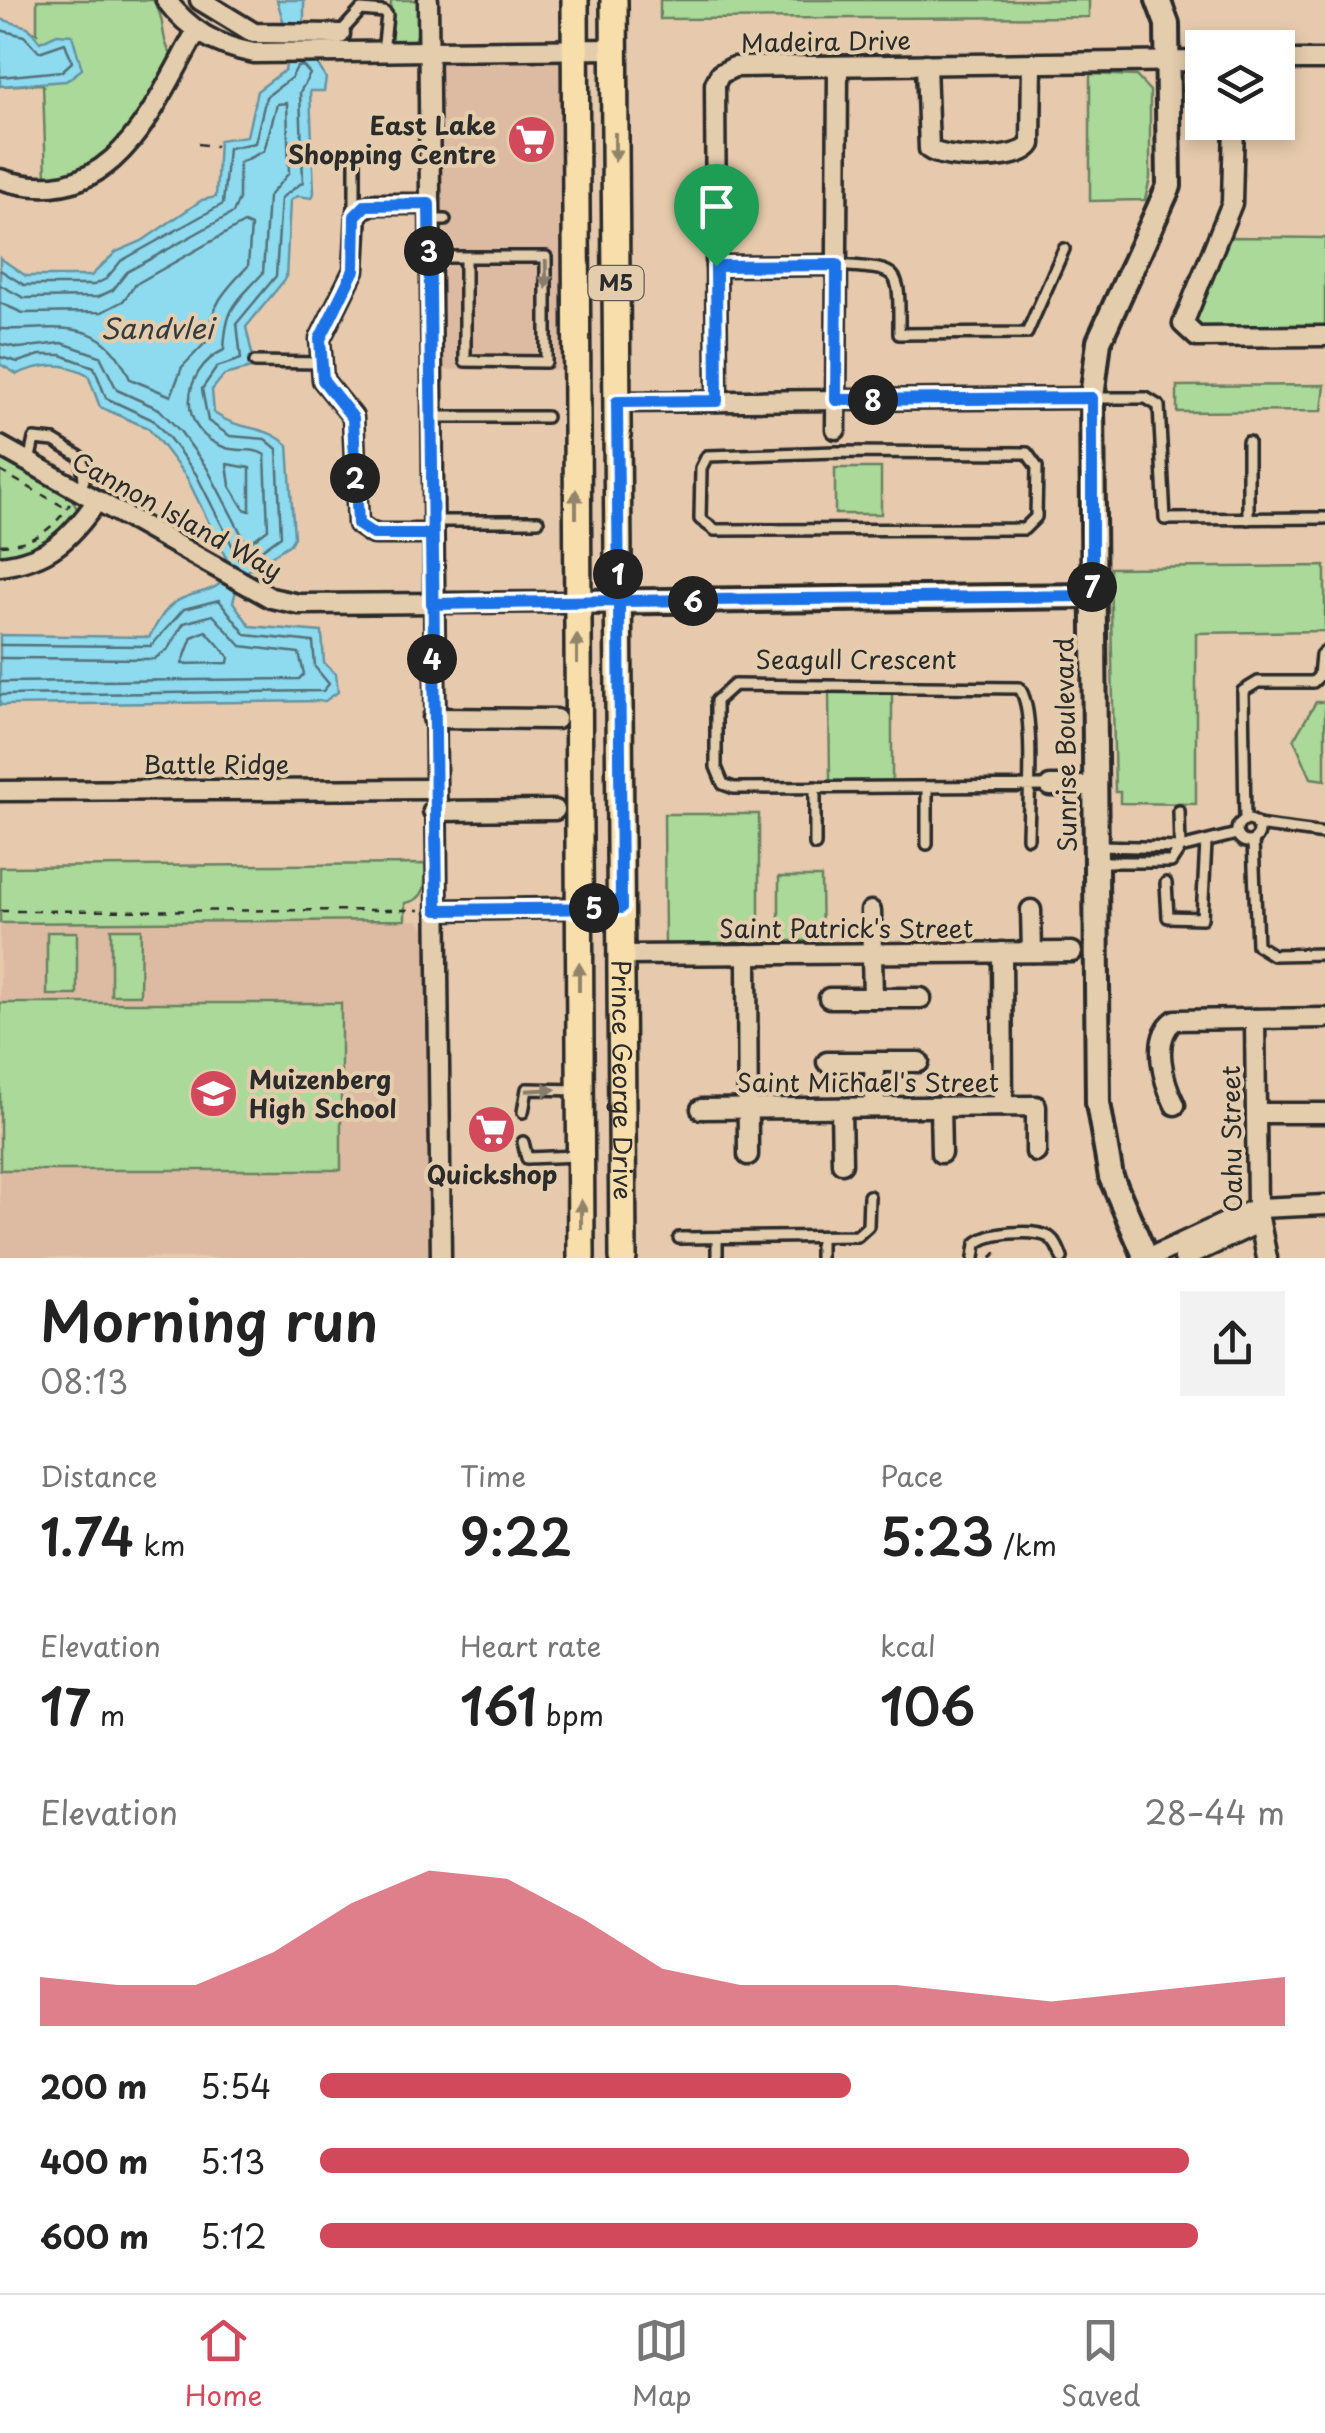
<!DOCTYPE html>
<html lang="en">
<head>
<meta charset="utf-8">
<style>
	body { margin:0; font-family:"Playpen Sans",sans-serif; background:#f2f2f2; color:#222; height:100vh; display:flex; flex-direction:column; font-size:38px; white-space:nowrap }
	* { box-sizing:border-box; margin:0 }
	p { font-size:32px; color:#767676 }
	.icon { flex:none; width:55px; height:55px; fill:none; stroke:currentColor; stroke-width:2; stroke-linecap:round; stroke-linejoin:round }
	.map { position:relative; height:1258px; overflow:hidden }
	.side { display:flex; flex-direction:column; background:#fff; flex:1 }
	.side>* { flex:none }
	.controls { position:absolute; left:1185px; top:30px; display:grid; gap:20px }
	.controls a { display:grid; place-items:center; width:110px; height:110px; border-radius:0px; background:#fff; box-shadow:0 5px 15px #0003; font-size:50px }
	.pin { position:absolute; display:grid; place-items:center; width:85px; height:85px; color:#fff; margin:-102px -42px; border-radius:50% 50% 50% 0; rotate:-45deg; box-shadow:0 0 10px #0007 }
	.pin .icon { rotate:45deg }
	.km { position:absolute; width:50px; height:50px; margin:-25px; border-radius:50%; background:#222; color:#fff; font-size:28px; line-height:50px; text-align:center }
	.round { display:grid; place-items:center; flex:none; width:105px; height:105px; border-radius:0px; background:#f2f2f2 }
	.head { display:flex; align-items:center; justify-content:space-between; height:170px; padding:0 40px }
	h1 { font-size:55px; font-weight:600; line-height:75px }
	.figures { display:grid; grid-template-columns:repeat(3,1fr); gap:15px; height:170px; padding:10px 40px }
	.figures div { display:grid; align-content:center }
	.figures b { font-size:50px; font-weight:600 }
	.figures small { font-size:28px; font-weight:400 }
	.figures p { font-size:28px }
	.chart { height:280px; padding:20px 40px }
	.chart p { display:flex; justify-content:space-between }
	.chart svg { width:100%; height:180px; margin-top:10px; fill:#d1495b; opacity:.7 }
	ul { padding:0 40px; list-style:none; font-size:32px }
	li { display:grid; grid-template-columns:160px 120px 1fr; align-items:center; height:75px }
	li i { height:25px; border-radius:12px; background:#d1495b }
	.tab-bar { display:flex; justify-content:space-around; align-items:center; height:140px; border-top:2px solid #e0e0e0; background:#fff; font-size:28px; color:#767676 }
	.tab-bar a { display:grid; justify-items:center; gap:5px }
	.tab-bar .selected { color:#d1495b }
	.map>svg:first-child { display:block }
	.built { fill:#ddbba3 }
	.green { fill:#aad999; stroke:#6a8262; stroke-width:2.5 }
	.water { fill:#8edaef; stroke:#6694a1; stroke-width:2.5 }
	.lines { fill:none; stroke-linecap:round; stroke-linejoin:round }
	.shore { stroke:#537179; stroke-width:2.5 }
	.lane-casing { stroke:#2b2b2b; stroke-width:16 }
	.street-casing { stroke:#2b2b2b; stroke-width:25 }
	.secondary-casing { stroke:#2b2b2b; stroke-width:30 }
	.primary-casing { stroke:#2b2b2b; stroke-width:32 }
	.path { stroke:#2b2b2b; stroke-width:2.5; stroke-dasharray:8 8; stroke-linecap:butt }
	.lane { stroke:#e4cdad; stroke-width:9 }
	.street { stroke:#e4cdad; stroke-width:18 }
	.secondary { stroke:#e4cdad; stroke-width:22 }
	.primary { stroke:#f8deab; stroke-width:25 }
	.oneway { fill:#92846b }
	.oneway2 { fill:#887c6c }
	.route-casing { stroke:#fff; stroke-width:20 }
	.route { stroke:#1a73e8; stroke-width:12 }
	.labels { text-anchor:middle; stroke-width:8; stroke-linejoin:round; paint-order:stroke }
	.shield { fill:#e4cdad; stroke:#625c52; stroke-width:2.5 }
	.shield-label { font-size:22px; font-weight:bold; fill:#2b2b2b }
	.street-label { font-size:25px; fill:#2b2b2b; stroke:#e4cdad }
	.poi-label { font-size:25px; font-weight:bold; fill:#2b2b2b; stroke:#e4cdad; text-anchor:end }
	.water-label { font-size:28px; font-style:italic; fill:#353c3f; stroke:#e4cdad }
</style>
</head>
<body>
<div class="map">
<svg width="1325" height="1258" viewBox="0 0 1325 1258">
	<rect width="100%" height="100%" fill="#e7caad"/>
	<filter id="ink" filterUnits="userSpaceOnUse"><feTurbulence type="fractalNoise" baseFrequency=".01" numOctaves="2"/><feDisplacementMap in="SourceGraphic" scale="20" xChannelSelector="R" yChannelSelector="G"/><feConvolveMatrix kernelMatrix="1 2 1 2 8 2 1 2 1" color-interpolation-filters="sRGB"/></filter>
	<g filter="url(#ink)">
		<g class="built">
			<polygon points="575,50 576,370 430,370 428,52"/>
			<polygon points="417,920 428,931 430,1258 0,1258 0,923"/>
		</g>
		<g class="green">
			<path d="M37,0h116c14,20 6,37 19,56 -31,63 -53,108 -126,123l-3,-95 -43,2v-67l37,14z"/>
			<polygon points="391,0 420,0 419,33 413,41 390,44"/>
			<polygon points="660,0 1089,0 1089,17 660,19"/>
			<polygon points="1090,74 1136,76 1150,91 1150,178 1145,200 1090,201"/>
			<polygon points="1224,237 1325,238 1325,331 1204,332 1193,325 1191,309"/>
			<polygon points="1325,385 1322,411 1177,412 1177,386"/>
			<path d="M0,456l71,41 6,12c-5,34 -49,43 -77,49z"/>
			<rect x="835" y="468" width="46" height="46"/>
			<polygon points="1325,566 1325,631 1196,633 1196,804 1120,803 1120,792 1115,792 1110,568"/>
			<polygon points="892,689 892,781 830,781 829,691"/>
			<polygon points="1316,702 1325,702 1325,780 1311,778 1294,739"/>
			<polygon points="664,814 759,814 759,948 665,949"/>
			<path d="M425,864c1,19 2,36 -20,39v17l-405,3v-56z"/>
			<polygon points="779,877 821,877 822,947 812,947 811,941 779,941"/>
			<polygon points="111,929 141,929 140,995 111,995"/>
			<rect x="47" y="932" width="30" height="63"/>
			<rect x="0" y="1003" width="341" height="167"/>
		</g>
		<g class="water">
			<path d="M277,0h27v41l22,37 -2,13h-14l4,102 -2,5 -15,-2 -7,5 -4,77 -40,49 9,40 -31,8 -12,15 2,23c29,20 46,9 74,32l6,92 -4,7 -50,32 -7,26 17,24 72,6 2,31 12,11 2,18 -13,9 -325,4v-70l149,2c8,-12 13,-25 25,-34 22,-16 52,-5 54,-41l-41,-84 -25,-33 -14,-17 -48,-21 -12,-32c-24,-14 -46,-11 -71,-1l-17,-10v-106l26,18h65l25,-24 26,-11 60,-41 14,-3 3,-57 28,-4 10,-45 28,-21 5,-26z"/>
			<polygon points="0,19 28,27 40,42 57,34 72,35 82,69 66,81 0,86"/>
		</g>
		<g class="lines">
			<g class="shore">
				<polyline points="0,30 24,36 39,52 65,43 72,62 62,71 0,77"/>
				<polyline points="0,270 24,285 94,285 106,279 121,261 223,204 228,148 255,143 266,97 291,78 297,67 303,66 310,74 300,92 303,182 281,198 276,276 237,323 241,359 217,367 202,389 208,421 230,436 265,439 277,449 281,536 256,554 239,559 196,474 170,439 153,420 106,398 94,367 61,355 40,355 18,362 0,357"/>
				<path d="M0,285l24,13 74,-1 15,-7 14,-18 106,-59 6,-14v-36l25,-12 13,-47 10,-1 2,70 -21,24 -5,76c-28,31 -37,33 -39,77 -43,20 -49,81 2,98 13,4 27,-1 39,7l3,74 -17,13 -6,-1 -38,-73 -27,-37 -21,-22 -42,-19 -17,-34 -38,-13 -43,5 -19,-4"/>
				<path d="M0,303l23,10 79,-1 21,-11 13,-17 108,-61 7,3 -3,40c-22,23 -39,40 -39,73l-27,28 -11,29 -41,-17c-28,-66 -72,-48 -130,-50"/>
				<polygon points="227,464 250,468 250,511 244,509 230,486"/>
				<polygon points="206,631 229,657 228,663 182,664 192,637"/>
				<polyline points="0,645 151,646 184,609 219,600 246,635 313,642 315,667 329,684 323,691 0,695"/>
				<polyline points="0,658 154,659 167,650 184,623 213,615 241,646 299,653 304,674 299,679 0,682"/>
			</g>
			<defs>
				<g id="lane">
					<polyline points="340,33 361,10 384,12 387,15 383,53"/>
					<polyline points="355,156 355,213"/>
					<polyline points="429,220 445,220"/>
					<polyline points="429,257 546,257 546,362 465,361 465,257"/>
					<path d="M837,265c66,5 62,1 62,69l128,-1 37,-84"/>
					<polyline points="255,362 320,363"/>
					<polyline points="1094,398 1146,398 1159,406 1165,519 1325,518"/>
					<polyline points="433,417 546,417"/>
					<polygon points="836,452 1027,453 1037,467 1036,517 1024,529 715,530 700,519 701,468 707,456"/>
					<polyline points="29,462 34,439 54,441 82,458 84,480 79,491"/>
					<polyline points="1248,519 1248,442"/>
					<polyline points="434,521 538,521"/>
					<polyline points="815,787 815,845"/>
					<polyline points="927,787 927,844"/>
					<circle cx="1248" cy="831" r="11"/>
					<polyline points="1245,821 1243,691 1258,682 1313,682 1319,676 1321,655 1325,652"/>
					<polyline points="1257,825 1325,834"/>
					<path d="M1028,838c0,-29 8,-132 -9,-150l-285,-3 -18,16v66l7,17 11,4c105,-1 210,-1 316,-2"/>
					<polyline points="1253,841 1257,945 1273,955 1325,954"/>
					<polyline points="1098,846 1180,848 1237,834"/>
					<polyline points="1098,862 1171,862 1180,848 1179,811"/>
					<polyline points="1166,883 1168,917 1202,918 1206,843"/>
					<polyline points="523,1112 527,1089 579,1090"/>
					<polyline points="523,1142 527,1158 578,1156"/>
					<polyline points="820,1237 820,1258"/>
					<polyline points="679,1238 857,1236 868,1226 869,1196"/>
					<polyline points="717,1238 717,1258"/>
					<path d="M974,1258l2,-14c12,-12 57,-15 73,-7 7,5 10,13 13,21"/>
				</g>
				<g id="street">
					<path d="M166,0c23,30 50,46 88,53l361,-4"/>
					<polyline points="200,0 254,33 340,34"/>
					<polyline points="428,0 441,1258"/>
					<polyline points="1278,60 1325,60"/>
					<path d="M926,64l3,85c16,12 91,13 102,-5l1,-81"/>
					<polyline points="1234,122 1232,203 1183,324 1197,337 1325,336"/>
					<path d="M0,179c113,36 151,-68 196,-147"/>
					<polyline points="429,204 373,204 357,211 354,270 320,339 323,380 353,417 358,524 373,534 431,534"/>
					<polyline points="716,266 837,265"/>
					<polyline points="717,401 715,84 720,74 734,67 1202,61"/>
					<polyline points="617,402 1092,398"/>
					<polyline points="836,429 838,66"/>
					<polyline points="0,446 271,598 299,604 577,602"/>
					<path d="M0,566c49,-6 70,-27 97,-65"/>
					<polyline points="433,718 556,719"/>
					<polyline points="1050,786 1095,786"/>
					<polyline points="0,791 433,789"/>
					<polyline points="433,811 555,810"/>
					<polyline points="437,910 621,907"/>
					<polyline points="1031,910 1032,952"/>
					<polyline points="871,911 873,998"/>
					<polyline points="1002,952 1003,1106"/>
					<polyline points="747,954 748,1155"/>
					<polyline points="621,955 1072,952"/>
					<polyline points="829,998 921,998"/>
					<polyline points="1255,1019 1257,1208 1267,1258"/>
					<polyline points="827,1062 919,1062"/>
					<polyline points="874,1062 875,1107"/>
					<path d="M1175,1105c-11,-22 -25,-67 0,-85l150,-2"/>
					<polyline points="940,1107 941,1153"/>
					<polyline points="841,1108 842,1163"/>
					<polyline points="701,1109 1036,1106 1036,1152"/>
					<polyline points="1256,1113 1325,1113"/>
					<polyline points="1149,1258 1257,1208 1325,1205"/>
					<polyline points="1184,1258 1258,1223"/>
				</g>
				<g id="secondary">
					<polyline points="577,602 1092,596"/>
					<polyline points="1146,1258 1111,1177 1098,1103 1092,398 1099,341 1169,186 1167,24 1158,0"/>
				</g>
				<g id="primary">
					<polyline points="575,0 581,1258"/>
					<path id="s1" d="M614,0l9,1258"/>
				</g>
			</defs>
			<use href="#lane" class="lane-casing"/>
			<use href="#street" class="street-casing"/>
			<use href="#secondary" class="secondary-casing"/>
			<use href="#primary" class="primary-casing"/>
			<g class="path">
				<polyline points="198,144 216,146"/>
				<polyline points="0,471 66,508"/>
				<path d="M0,545c32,-1 52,-14 70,-41"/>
				<polyline points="0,911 420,910"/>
				<polyline points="991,1258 996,1253 1000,1258"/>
			</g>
			<use href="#lane" class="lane"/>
			<use href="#street" class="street"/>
			<use href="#secondary" class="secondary"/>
			<use href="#primary" class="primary"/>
		</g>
		<defs><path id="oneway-solid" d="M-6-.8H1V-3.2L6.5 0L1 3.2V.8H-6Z" transform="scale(2.5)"/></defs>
		<g class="oneway">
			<use href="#oneway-solid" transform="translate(615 147) rotate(90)"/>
			<use href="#oneway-solid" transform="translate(576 504) rotate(-90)"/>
			<use href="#oneway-solid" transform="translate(577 649) rotate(-90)"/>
			<use href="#oneway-solid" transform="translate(579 977) rotate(-90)"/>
			<use href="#oneway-solid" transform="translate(581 1214) rotate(-90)"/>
		</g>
		<g class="oneway2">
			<use href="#oneway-solid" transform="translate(546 274) rotate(89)"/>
			<use href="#oneway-solid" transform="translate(541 1090) rotate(-3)"/>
		</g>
	</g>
	<g class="lines" filter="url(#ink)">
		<defs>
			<polyline id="route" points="716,266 717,401 617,402 619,601 432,604 431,534 373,534 358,524 353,418 323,380 320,339 354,270 355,216 366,205 429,204 437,910 621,908 619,601 1092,596 1092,398 836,400 837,265 716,266"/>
		</defs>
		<use href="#route" class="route-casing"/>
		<use href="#route" class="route"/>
	</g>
	<defs>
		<symbol id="supermarket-disc" viewBox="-11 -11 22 22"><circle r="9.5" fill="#d1495b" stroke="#e4cdad"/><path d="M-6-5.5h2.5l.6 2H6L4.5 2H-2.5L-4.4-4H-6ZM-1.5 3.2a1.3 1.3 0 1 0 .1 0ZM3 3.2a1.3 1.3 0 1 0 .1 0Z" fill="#fff"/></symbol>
		<symbol id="school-disc" viewBox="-11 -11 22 22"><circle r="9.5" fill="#d1495b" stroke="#e4cdad"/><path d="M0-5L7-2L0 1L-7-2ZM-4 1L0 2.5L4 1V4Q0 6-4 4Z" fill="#fff"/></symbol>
	</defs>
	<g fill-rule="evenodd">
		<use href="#supermarket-disc" x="504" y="112" width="55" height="55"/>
		<use href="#school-disc" x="186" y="1066" width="55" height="55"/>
		<use href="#supermarket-disc" x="464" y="1102" width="55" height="55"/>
	</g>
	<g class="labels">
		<rect class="shield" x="588.5" y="266" width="55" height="34" rx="8"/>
		<g class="shield-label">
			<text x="616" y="291">M5</text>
		</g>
		<g class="street-label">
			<text transform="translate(826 42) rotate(-1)" y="9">Madeira Drive</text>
			<text transform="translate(177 516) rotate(29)" y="9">Cannon Island Way</text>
			<text x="856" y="669">Seagull Crescent</text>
			<text transform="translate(1066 745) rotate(-91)" y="9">Sunrise Boulevard</text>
			<text x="216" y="774">Battle Ridge</text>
			<text x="846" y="938">Saint Patrick's Street</text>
			<text dy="9" stroke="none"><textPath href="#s1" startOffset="1080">Prince George Drive</textPath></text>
			<text x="868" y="1092">Saint Michael's Street</text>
			<text transform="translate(1232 1139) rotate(-91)" y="9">Oahu Street</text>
		</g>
		<g class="poi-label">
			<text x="496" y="135">East Lake<tspan x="496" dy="29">Shopping Centre</tspan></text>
			<text x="249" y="1089" text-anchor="start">Muizenberg<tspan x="249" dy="29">High School</tspan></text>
			<text x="492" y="1184" text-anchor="middle">Quickshop</text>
		</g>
		<g class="water-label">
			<text x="157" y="339">Sandvlei</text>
		</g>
	</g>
</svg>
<div class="controls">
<a><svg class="icon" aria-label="layers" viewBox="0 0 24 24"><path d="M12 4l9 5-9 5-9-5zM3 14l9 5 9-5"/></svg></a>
</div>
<div class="pin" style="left:716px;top:266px;background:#1e9e55"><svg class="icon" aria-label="arrive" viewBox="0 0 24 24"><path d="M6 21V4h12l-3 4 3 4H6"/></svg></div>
<b class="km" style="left:618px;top:574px">1</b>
<b class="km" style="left:355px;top:478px">2</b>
<b class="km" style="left:429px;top:251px">3</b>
<b class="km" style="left:432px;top:659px">4</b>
<b class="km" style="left:594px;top:908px">5</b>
<b class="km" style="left:693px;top:601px">6</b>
<b class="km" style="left:1092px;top:587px">7</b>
<b class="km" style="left:873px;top:400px">8</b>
</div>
<section class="side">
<div class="head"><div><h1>Morning run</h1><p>08:13</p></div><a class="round"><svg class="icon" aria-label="share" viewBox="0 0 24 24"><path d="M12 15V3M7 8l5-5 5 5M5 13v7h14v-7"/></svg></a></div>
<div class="figures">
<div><p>Distance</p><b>1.74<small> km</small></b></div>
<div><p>Time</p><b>9:22</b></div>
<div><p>Pace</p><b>5:23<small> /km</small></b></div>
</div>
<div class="figures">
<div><p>Elevation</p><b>17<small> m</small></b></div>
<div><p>Heart rate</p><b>161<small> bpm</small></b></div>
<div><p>kcal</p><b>106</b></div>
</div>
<div class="chart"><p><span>Elevation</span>28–44 m</p>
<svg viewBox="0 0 160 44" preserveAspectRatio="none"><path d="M0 44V32L10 34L20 34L30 26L40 14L50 6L60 8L70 18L80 30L90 34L100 34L110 34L120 36L130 38L140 36L150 34L160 32V44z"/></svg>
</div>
<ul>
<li><b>200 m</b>5:54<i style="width:55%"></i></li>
<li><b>400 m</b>5:13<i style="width:90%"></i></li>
<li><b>600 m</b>5:12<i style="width:91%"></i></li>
</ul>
</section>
<nav class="tab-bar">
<a class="selected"><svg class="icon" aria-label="home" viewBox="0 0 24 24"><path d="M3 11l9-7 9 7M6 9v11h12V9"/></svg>Home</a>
<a><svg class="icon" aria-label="map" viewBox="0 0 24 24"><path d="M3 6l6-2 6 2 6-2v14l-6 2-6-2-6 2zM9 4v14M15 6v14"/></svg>Map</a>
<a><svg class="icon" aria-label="saved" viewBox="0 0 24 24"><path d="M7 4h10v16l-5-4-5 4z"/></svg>Saved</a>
</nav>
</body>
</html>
